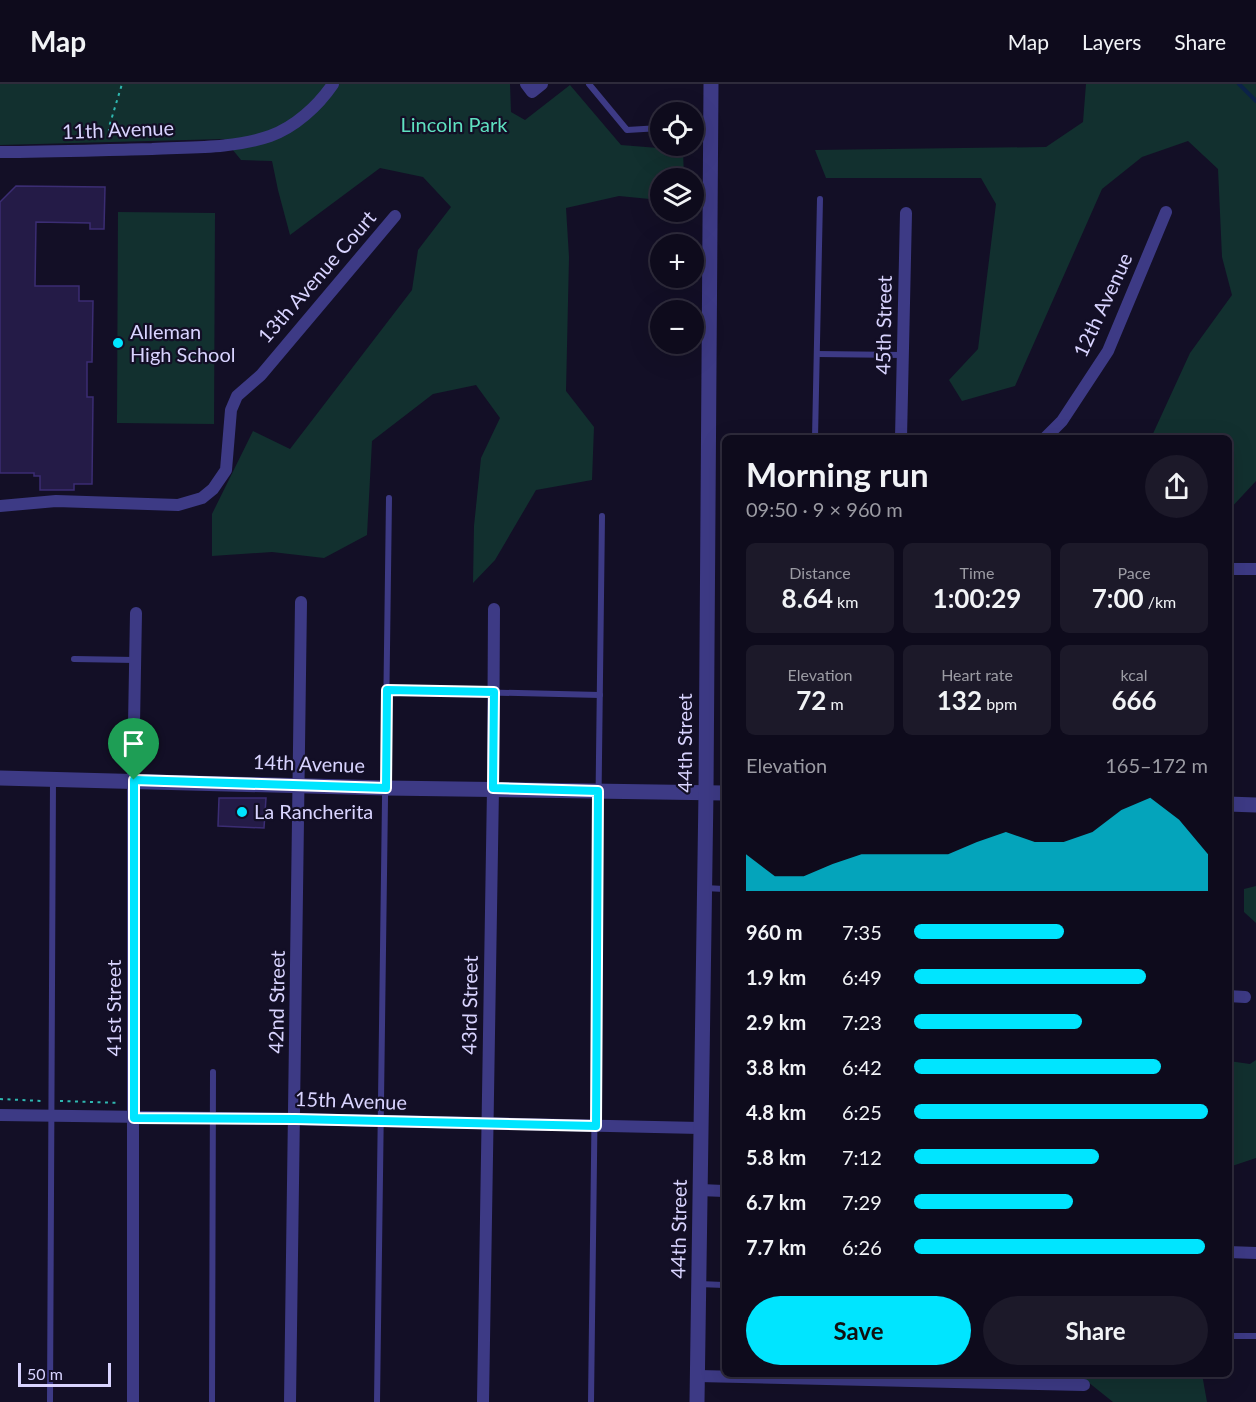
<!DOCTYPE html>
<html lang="en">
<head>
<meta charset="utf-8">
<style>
	body { margin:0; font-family:Lato,sans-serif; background:#1c1929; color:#f1f3f6; height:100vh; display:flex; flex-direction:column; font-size:22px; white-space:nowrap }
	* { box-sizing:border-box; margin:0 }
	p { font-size:20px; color:#9b9ba3 }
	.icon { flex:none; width:33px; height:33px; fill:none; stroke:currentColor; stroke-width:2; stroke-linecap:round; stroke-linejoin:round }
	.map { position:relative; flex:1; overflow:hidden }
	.sheet { position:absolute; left:722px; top:351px; width:510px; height:942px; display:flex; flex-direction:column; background:#0e0b1c; border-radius:9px; box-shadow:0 6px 24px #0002,0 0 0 2px #2e2b3b }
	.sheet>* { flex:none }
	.buttons { position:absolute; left:650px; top:18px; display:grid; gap:12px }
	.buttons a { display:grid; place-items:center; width:54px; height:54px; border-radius:50%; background:#0e0b1c; box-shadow:0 6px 24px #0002,0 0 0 2px #2e2b3b; font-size:30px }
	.scale { position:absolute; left:18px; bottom:15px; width:93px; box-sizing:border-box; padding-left:6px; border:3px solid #d9d4ff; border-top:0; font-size:16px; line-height:21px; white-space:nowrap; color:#d9d4ff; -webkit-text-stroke:4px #130f26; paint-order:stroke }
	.pin { position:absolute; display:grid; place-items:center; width:51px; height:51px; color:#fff; margin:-62px -26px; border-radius:50% 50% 50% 0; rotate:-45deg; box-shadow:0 0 6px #0007 }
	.pin .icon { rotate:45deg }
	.round { display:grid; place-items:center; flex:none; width:63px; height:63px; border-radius:32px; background:#1c1929 }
	.summary { display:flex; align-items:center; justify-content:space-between; height:102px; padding:0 24px }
	h1 { font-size:33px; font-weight:700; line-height:45px }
	.stats { display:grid; grid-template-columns:repeat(3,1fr); gap:9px; height:102px; padding:6px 24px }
	.stats div { display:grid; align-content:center; border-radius:9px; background:#1c1929; text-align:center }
	.stats b { font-size:26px; font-weight:700 }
	.stats small { font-size:16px; font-weight:400 }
	.stats p { font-size:16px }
	.chart { height:168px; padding:12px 24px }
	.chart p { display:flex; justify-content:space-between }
	.chart svg { width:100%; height:108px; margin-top:6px; fill:#00e5ff; opacity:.7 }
	.action { display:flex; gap:12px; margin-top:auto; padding:12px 24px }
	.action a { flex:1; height:69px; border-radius:36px; background:#00e5ff; color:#111; font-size:24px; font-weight:700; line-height:69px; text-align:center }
	.action a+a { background:#1c1929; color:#f1f3f6 }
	ul { padding:0 24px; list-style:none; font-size:20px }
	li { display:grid; grid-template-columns:96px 72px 1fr; align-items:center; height:45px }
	li i { height:15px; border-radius:8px; background:#00e5ff }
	header { display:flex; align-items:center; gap:36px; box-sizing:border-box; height:84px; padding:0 30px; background:#0e0b1c; border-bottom:2px solid #2e2b3b }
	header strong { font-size:28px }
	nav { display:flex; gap:33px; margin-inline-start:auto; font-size:21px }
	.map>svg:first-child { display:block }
	.green { fill:#12302f }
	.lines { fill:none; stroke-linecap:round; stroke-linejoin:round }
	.stream { stroke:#0c2248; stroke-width:4 }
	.building { fill:#241b47; stroke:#3b2d73; stroke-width:1.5 }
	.path { stroke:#2fb8b0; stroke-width:2; stroke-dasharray:3 4.5; stroke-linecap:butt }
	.service { stroke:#3d3a85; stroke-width:6 }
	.minor { stroke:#3d3a85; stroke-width:12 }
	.tertiary { stroke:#3d3a85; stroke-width:15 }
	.route-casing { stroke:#fff; stroke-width:12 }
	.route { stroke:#00e5ff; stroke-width:8 }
	.poi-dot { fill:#00e5ff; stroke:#130f26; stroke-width:2 }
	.labels { text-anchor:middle; stroke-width:4.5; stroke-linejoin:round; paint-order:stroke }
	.park-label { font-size:20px; fill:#5fe0c0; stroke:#130f26 }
	.street-label { font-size:20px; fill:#d9d4ff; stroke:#130f26 }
	.poi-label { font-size:20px; fill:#d9d4ff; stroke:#130f26; text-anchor:start }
</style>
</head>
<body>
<header>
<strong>Map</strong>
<nav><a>Map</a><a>Layers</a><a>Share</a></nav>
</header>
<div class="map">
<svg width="1256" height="1318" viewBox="0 0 1256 1318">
	<rect width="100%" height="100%" fill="#130f26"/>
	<g class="green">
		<polygon points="0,0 510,0 511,28 525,36 570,1 621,61 683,66 684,94 660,94 660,116 619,112 566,124 569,173 566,307 594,343 592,396 536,406 495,476 473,499 474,442 481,374 500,334 476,301 433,310 372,357 367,451 324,474 272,468 212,472 212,430 253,347 290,365 412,206 418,166 451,123 423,93 380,84 290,151 278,106 272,77 241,76 224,55 0,61"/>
		<polygon points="1086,0 1256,0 1256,397 1229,426 1228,354 1151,354 1190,269 1232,211 1222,173 1218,85 1188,57 1142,73 1102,105 1015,302 962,317 949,296 978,265 996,120 981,94 826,94 815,66 1046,63 1083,38"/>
		<polygon points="118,128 215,129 214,340 117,339"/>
		<polygon points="1256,802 1256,839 1244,828 1244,805"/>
		<polygon points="1256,976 1256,1074 1229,1083 1229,977 1250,980"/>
		<polygon points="1078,1290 1202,1290 1207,1318 1113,1318"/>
	</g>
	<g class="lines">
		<polyline class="stream" points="1239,0 1256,17"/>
	</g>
	<g class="building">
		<polygon points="16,102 105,103 104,145 90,145 90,139 36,138 35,202 79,202 79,217 93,217 92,278 87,278 87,313 93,313 92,400 74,400 74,406 40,406 40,392 34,392 34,389 0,389 0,118"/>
		<polygon points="219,714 266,714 264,744 218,742"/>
	</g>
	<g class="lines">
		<g class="path">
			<polyline points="109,48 109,43 122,0"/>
			<polyline points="0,1015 42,1017"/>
			<polyline points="60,1017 120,1019"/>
		</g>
		<g class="service">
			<polyline points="589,0 627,46 660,44"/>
			<polyline points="693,43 710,42"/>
			<polyline points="817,270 902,271"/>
			<polyline points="815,354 820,115"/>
			<polyline points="74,575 135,576"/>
			<polyline points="387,606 600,611"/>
			<polyline points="705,804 724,805"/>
			<polyline points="699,1200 724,1201"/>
			<polyline points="1228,1252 1256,1252"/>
			<polyline points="50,1318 53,695"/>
			<polyline points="212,1318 213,988"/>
			<polyline points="377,1318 389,414"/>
			<polyline points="591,1318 602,432"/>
		</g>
		<g class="minor">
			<polyline points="526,0 532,8 542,0"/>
			<path d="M0,68c51,0 101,-2 152,-3 39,-2 80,0 118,-13 25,-9 48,-30 63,-52"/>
			<polyline points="901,354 906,129"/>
			<polyline points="1045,354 1062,337 1108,267 1166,128"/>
			<polyline points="0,422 56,417 178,421 202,414 213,405 226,386 231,326 237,312 261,291 395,132"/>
			<polyline points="1228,485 1256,485"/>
			<polyline points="1228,912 1245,913"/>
			<polyline points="0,1031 295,1035 700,1044"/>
			<polyline points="700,1106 724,1107"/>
			<polyline points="1228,1168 1256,1169"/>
			<polyline points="698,1292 1084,1301"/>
			<polyline points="133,1318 133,696 136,529"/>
			<polyline points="290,1318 301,518"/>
			<polyline points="483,1318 493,704 494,525"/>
		</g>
		<g class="tertiary">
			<polyline points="0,694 386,704 724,709"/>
			<polyline points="1228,720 1256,721"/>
			<polyline points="697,1318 706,708 711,0"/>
		</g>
	</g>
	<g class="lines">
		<defs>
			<polygon id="route" points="387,606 494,608 493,704 598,707 596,1042 295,1035 134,1034 134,696 386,704"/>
		</defs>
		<use href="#route" class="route-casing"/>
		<use href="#route" class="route"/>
	</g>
	<g class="poi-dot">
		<circle cx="118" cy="259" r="6"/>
		<circle cx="242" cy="728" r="6"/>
	</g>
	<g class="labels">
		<g class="park-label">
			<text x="454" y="48">Lincoln Park</text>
		</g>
		<g class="street-label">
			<text transform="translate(118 46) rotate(-2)" y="7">11th Avenue</text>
			<text transform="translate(317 193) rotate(-49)" y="7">13th Avenue Court</text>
			<text transform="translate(1103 221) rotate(-65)" y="7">12th Avenue</text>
			<text transform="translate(884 241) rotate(-89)" y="7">45th Street</text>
			<text transform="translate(685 659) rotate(-90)" y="7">44th Street</text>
			<text transform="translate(309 680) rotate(2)" y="7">14th Avenue</text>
			<text transform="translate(277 918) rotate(-89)" y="7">42nd Street</text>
			<text transform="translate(470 921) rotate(-89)" y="7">43rd Street</text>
			<text transform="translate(114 924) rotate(-90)" y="7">41st Street</text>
			<text transform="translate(351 1017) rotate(2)" y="7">15th Avenue</text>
			<text transform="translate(679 1145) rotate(-89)" y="7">44th Street</text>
		</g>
		<g class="poi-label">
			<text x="130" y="255">Alleman<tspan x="130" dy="23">High School</tspan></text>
			<text x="254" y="735">La Rancherita</text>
		</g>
	</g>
</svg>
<div class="buttons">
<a><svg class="icon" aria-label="locate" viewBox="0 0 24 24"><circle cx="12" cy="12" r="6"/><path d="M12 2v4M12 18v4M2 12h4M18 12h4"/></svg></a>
<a><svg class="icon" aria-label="layers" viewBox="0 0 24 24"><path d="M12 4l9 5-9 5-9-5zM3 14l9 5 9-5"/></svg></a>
<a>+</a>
<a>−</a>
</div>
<div class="scale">50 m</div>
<div class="pin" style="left:134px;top:696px;background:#1e9e55"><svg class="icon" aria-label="arrive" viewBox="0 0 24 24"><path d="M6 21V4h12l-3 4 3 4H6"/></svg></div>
<section class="sheet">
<div class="summary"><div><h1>Morning run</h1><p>09:50 · 9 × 960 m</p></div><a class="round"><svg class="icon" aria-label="share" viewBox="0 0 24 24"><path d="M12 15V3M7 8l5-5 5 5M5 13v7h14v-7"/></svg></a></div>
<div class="stats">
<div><p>Distance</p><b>8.64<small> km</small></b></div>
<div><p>Time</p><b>1:00:29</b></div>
<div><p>Pace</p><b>7:00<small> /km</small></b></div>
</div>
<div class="stats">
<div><p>Elevation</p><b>72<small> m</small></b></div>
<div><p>Heart rate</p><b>132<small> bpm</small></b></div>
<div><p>kcal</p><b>666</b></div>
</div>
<div class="chart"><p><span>Elevation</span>165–172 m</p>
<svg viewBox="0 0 160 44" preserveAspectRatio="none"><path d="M0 44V29L10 38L20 38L30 33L40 29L50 29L60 29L70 29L80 24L90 20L100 24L110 24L120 20L130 11L140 6L150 15L160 29V44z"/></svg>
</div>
<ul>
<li><b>960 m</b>7:35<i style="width:51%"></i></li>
<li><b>1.9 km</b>6:49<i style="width:79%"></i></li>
<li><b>2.9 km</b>7:23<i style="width:57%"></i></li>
<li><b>3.8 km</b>6:42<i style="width:84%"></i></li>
<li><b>4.8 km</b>6:25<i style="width:100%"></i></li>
<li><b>5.8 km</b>7:12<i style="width:63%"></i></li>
<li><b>6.7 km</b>7:29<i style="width:54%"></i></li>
<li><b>7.7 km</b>6:26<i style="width:99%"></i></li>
</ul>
<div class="action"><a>Save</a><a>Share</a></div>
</section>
</div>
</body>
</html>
